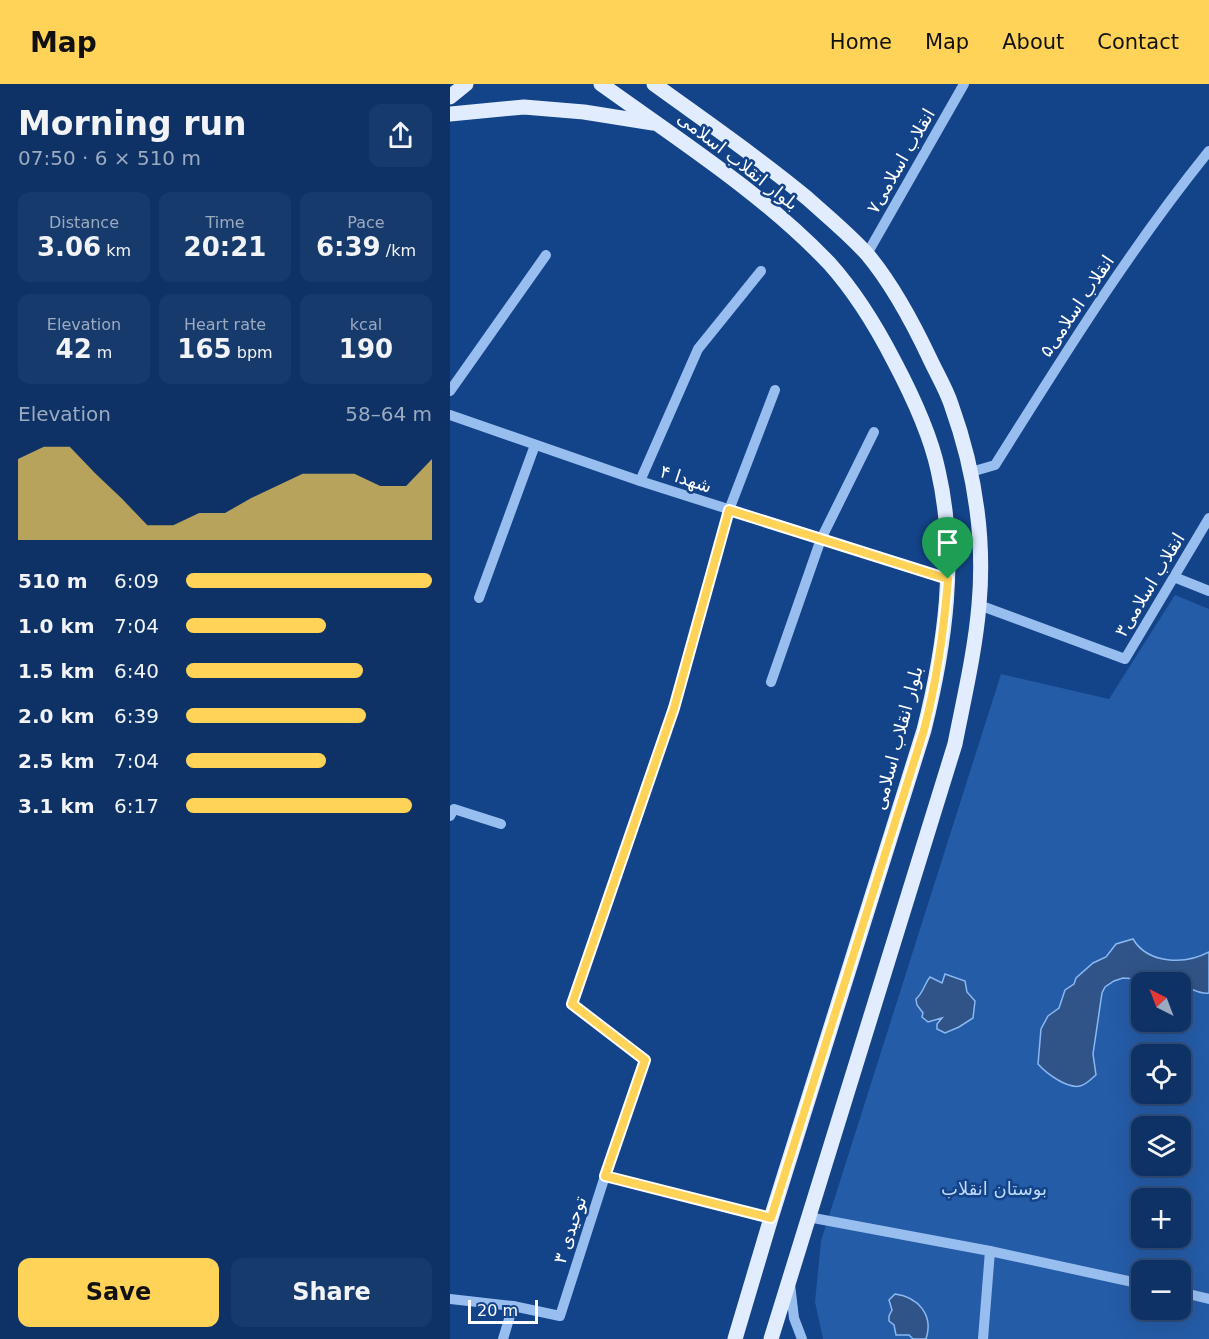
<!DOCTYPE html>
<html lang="en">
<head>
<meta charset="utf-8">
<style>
	body { margin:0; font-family:"DejaVu Sans","Noto Sans Arabic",sans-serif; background:#173a6c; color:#f1f3f6; height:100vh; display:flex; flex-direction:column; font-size:22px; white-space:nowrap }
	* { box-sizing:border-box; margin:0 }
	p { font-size:20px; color:#9baabf }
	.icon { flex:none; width:33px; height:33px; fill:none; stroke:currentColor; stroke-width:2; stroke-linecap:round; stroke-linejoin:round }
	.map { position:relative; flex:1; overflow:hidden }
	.panel { display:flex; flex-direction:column; background:#0e3266; width:450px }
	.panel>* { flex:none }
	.needle { width:39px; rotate:318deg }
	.fabs { position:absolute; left:681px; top:888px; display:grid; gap:12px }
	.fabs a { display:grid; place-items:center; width:60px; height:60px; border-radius:12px; background:#0e3266; box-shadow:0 6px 24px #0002,0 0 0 2px #2e4d7a; font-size:30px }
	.scale { position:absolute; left:18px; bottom:15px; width:70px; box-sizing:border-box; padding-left:6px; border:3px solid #fff; border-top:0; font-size:16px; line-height:21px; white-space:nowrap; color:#fff; -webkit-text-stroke:4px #134388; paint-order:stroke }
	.pin { position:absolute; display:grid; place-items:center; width:51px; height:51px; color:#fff; margin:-62px -26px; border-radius:50% 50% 50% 0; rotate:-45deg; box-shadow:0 0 6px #0007 }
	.pin .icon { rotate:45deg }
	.round { display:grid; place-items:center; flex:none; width:63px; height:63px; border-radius:12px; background:#173a6c }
	.summary { display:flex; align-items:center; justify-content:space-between; height:102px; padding:0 18px }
	h1 { font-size:33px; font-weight:700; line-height:45px }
	.figures { display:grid; grid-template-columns:repeat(3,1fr); gap:9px; height:102px; padding:6px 18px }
	.figures div { display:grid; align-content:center; border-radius:12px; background:#173a6c; text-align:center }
	.figures b { font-size:26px; font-weight:700 }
	.figures small { font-size:16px; font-weight:400 }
	.figures p { font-size:16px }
	.chart { height:168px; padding:12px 18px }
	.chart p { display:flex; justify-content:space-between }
	.chart svg { width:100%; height:108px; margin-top:6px; fill:#ffd357; opacity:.7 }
	.primary-button { display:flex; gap:12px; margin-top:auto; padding:12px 18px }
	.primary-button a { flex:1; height:69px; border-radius:12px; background:#ffd357; color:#111; font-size:24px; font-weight:700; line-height:69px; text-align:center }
	.primary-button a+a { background:#173a6c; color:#f1f3f6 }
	ul { padding:0 18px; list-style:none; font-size:20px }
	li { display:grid; grid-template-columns:96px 72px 1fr; align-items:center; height:45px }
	li i { height:15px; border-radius:8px; background:#ffd357 }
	header { display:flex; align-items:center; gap:36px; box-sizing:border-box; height:84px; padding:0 30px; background:#ffd357; color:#111 }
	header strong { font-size:28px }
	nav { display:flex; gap:33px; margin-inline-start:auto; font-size:21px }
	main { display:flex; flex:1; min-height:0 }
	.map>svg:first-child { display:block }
	.green { fill:#255ca7; fill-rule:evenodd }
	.water { fill:#305487; stroke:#8ab8f3; stroke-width:1.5 }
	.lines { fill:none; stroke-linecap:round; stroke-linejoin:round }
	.minor { stroke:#98bef0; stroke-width:10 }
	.major { stroke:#e1ecff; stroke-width:15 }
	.route-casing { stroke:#fff; stroke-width:12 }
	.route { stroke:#ffd357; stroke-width:8 }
	.labels { text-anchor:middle; stroke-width:5; stroke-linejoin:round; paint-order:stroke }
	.street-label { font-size:18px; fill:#fff; stroke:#134388 }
	.park-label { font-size:18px; fill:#bed9fc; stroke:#134388 }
</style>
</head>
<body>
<header>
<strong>Map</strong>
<nav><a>Home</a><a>Map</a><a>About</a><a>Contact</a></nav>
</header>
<main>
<section class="panel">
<div class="summary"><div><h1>Morning run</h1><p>07:50 · 6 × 510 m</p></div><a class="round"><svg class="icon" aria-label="share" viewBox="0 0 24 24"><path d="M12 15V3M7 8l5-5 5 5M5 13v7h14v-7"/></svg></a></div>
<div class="figures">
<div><p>Distance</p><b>3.06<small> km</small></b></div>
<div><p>Time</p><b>20:21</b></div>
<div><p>Pace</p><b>6:39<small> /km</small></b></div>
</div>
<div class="figures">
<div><p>Elevation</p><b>42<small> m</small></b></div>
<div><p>Heart rate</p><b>165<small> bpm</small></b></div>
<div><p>kcal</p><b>190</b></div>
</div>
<div class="chart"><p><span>Elevation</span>58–64 m</p>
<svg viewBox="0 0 160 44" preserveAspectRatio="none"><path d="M0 44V11L10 6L20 6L30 17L40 27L50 38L60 38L70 33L80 33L90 27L100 22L110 17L120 17L130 17L140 22L150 22L160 11V44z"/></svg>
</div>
<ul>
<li><b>510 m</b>6:09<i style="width:100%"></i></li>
<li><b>1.0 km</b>7:04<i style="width:57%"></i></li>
<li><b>1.5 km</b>6:40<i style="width:72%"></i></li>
<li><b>2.0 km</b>6:39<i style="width:73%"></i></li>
<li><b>2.5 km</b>7:04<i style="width:57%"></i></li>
<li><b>3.1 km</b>6:17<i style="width:92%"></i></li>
</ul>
<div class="primary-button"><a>Save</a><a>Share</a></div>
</section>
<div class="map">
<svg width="759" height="1255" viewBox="0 0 759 1255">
	<rect width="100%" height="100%" fill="#134388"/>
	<path class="green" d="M725,511l34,14v730h-386l-8,-37 6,-61 180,-567 108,25zM692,898h38v40h-38zM692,970h38v40h-38zM692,1042h38v40h-38zM692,1114h38v40h-38zM692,1186h38v40h-38z"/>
	<g class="water">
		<path d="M683,855c15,25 52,26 76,13v41c-10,2 -18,-6 -28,-7l-1,-4 -57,-4 -9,3 -9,6 -3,6 -9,61 3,21c-5,4 -10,10 -16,11 -13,3 -34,-13 -42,-22l3,-35 7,-13 11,-8 6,-18 9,-6 2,-6 17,-15 13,-6 10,-13z"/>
		<path d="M495,890l20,7 2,11 8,9 -2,17 -14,9 -14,6 -8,-4v-5l5,-6 -14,4 -6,-5 1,-4 -6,-8 -1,-6c8,-7 8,-15 14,-22l12,6z"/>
		<path d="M445,1210c23,3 39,21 31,45h-13l-4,-4h-13l-2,-10 -5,-4v-5l3,-6 -3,-10z"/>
	</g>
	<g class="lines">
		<g class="minor">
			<polyline points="417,170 514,0"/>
			<polyline points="0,307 96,171"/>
			<polyline points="0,331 190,397 498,495"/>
			<path d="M521,388l24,-7c68,-108 134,-215 214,-314"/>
			<polyline points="190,397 248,265 311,187"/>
			<polyline points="724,493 759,507"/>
			<polyline points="29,514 85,361"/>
			<polyline points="529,521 675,575 759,434"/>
			<polyline points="321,598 371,455 424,348"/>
			<polyline points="0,732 4,725 51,740"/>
			<polyline points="155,1092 321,1134"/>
			<polyline points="358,1133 540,1167 692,1200"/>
			<polyline points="340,1200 344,1234 352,1255"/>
			<polyline points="730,1208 759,1215"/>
			<polyline points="0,1215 63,1222 53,1255"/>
			<polyline points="63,1222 110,1232 155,1092 195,976 122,920 224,624 279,426 325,306"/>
			<polyline points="533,1255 540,1167"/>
		</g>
		<g class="major">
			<path d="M151,0c78,56 161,109 228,179 27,30 47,63 65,98 18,34 36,72 44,109 20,86 7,176 -14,260l-153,488 -36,121"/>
			<path d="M204,0c51,37 104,73 153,114 20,18 42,36 60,56 26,31 46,69 63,105 7,15 16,30 21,45 23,64 34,134 28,201 -4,47 -15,93 -24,139l-184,595"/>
			<polyline points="0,13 16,0"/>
			<polyline points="0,30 74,23 134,28 203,39"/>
		</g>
	</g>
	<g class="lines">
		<defs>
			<path id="route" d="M279,426l219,69c-4,51 -11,101 -24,151l-153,488 -166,-42 40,-116 -73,-56 102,-296z"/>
		</defs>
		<use href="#route" class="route-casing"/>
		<use href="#route" class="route"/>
	</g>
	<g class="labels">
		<g class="street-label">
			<text transform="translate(288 77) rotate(38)" y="6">بلوار انقلاب اسلامی</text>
			<text transform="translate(451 77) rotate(-60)" y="6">انقلاب اسلامی۷</text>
			<text transform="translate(627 222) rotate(-56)" y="6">انقلاب اسلامی۵</text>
			<text transform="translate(236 395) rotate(18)" y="6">شهدا ۴</text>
			<text transform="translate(700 501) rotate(-59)" y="6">انقلاب اسلامی۳</text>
			<text transform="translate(448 654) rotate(-75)" y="6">بلوار انقلاب اسلامی</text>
			<text transform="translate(120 1146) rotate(-72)" y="6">توحیدی ۳</text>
		</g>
		<g class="park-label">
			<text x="544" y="1111">بوستان انقلاب</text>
		</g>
	</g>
</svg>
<div class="fabs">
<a><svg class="needle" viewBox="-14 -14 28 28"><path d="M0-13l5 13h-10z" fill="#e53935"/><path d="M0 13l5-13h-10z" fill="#9baabf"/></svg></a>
<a><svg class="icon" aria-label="locate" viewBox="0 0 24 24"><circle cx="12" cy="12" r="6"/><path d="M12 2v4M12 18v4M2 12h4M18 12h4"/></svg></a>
<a><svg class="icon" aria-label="layers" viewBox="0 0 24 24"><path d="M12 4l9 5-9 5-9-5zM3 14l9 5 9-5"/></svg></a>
<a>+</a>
<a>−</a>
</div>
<div class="scale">20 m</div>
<div class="pin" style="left:498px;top:495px;background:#1e9e55"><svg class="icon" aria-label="arrive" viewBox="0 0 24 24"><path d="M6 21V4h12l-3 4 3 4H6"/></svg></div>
</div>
</main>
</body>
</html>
